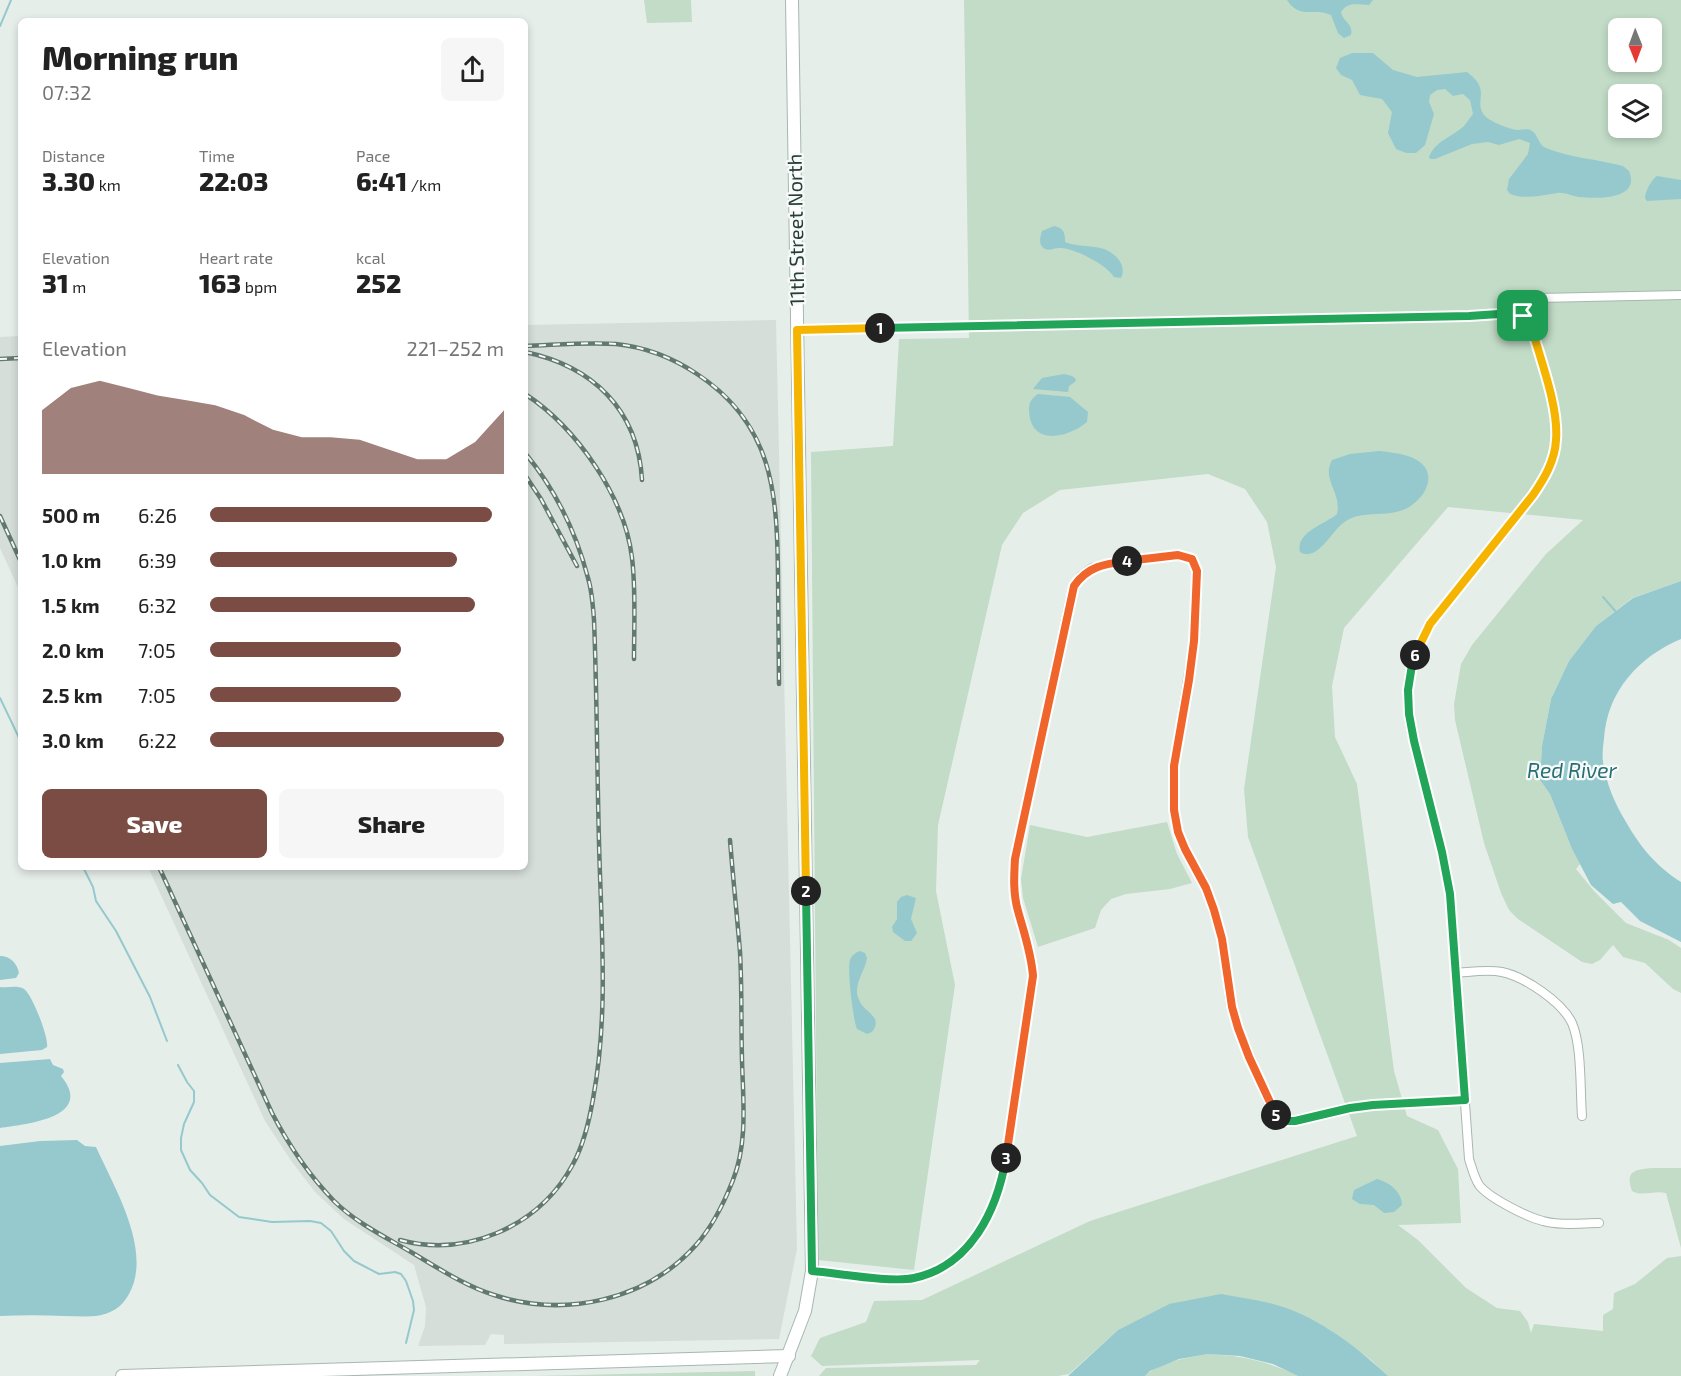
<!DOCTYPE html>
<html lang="en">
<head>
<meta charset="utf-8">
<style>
	body { margin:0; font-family:"Exo 2",sans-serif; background:#f6f6f6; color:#222; height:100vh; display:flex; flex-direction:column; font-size:22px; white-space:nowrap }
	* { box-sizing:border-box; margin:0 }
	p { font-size:20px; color:#767676 }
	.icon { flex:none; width:33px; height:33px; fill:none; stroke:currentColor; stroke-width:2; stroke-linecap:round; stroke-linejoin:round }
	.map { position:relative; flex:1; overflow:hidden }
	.side { position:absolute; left:18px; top:18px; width:510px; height:852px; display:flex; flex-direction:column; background:#fff; border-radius:9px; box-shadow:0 3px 9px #0003 }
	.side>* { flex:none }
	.needle { width:39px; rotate:179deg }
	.fabs { position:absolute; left:1608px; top:18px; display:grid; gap:12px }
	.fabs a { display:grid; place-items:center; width:54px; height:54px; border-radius:9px; background:#fff; box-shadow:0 3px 9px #0003; font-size:30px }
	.pin { position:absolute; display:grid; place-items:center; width:51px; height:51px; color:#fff; margin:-26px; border-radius:12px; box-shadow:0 3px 9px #0006 }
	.km { position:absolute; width:30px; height:30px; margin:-15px; border-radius:50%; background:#222; color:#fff; font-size:16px; line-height:30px; text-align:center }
	.round { display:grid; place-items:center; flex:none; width:63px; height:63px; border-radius:9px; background:#f6f6f6 }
	.head { display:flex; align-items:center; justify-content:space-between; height:102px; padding:0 24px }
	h1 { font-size:33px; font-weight:800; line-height:45px }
	.stats { display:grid; grid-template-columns:repeat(3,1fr); gap:9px; height:102px; padding:6px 24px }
	.stats div { display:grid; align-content:center }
	.stats b { font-size:26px; font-weight:800 }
	.stats small { font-size:16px; font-weight:400 }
	.stats p { font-size:16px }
	.chart { height:168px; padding:12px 24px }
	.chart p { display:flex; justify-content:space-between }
	.chart svg { width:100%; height:108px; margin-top:6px; fill:#7a4c44; opacity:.7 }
	.button { display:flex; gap:12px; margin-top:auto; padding:12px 24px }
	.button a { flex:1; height:69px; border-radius:9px; background:#7a4c44; color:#fff; font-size:24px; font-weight:800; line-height:69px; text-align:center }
	.button a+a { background:#f6f6f6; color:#222 }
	ul { padding:0 24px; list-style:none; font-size:20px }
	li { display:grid; grid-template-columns:96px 72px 1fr; align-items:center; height:45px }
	li i { height:15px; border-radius:8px; background:#7a4c44 }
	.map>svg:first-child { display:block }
	.built { fill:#d5ded9 }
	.green { fill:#c2dcc7; fill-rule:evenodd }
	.water { fill:#95c9cd }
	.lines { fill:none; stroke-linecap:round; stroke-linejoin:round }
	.stream { stroke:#95c9cd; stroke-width:2 }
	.street-casing { stroke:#a9b6b0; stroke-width:10 }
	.secondary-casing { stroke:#a6b8b0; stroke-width:14 }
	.street { stroke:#fff; stroke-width:8 }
	.secondary { stroke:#fff; stroke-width:12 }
	.rail-casing { stroke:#627971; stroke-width:4.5 }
	.rail { stroke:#f7faf8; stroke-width:2; stroke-dasharray:7; stroke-linecap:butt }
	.split-1-casing { stroke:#fff; stroke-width:12 }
	.split-2-casing { stroke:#fff; stroke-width:12 }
	.split-3-casing { stroke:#fff; stroke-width:12 }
	.split-4-casing { stroke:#fff; stroke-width:12 }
	.split-5-casing { stroke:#fff; stroke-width:12 }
	.split-6-casing { stroke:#fff; stroke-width:12 }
	.split-7-casing { stroke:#fff; stroke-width:12 }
	.split-1 { stroke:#22a559; stroke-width:8 }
	.split-2 { stroke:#f5b400; stroke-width:8 }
	.split-3 { stroke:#22a559; stroke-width:8 }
	.split-4 { stroke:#f0652b; stroke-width:8 }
	.split-5 { stroke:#f0652b; stroke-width:8 }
	.split-6 { stroke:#22a559; stroke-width:8 }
	.split-7 { stroke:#f5b400; stroke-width:8 }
	.labels { text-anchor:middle; stroke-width:4.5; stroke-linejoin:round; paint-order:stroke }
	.street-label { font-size:20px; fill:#273e36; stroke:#f7faf8 }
	.water-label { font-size:21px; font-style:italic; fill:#266f75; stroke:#f7faf8 }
</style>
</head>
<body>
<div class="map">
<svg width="1681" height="1376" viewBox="0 0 1681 1376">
	<rect width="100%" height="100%" fill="#e6eeea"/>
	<g class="built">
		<polygon points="776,320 797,1249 779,1339 504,1344 504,1335 491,1334 485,1345 418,1346 425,1326 426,1307 414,1265 344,1219 315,1192 292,1162 265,1121 148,867 525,867 525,325"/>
		<polygon points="21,336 21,594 0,548 0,337"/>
	</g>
	<g class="green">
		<polygon points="644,0 691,0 692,22 647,23"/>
		<path d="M964,0h717v581l-49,17 -36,28 -27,35 -18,38 -9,47 -2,34 10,14 22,55 8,15 -4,5 18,22 32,32 43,17 12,8v45l-8,-4 -28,-26 -22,-6 -10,-12 -13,15 -8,4 -10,-2 -64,-43 -9,-9 -8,-17 -17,-50 -29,-123 -1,-16 7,-40 11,-19 74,-91 37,-34 -135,-13 -104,121 -12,58 3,51 22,47 37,287 13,45 31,14 20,39 3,54 -63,2 20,15 48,48 31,20 23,3 8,11 3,11 3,-9 69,7v-16l10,-6 1,-16 21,-9 32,-26 14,-2v120h-293l-17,-16 -42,-31 -49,-23 -111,-2 -51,26 -49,44 -11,2h-239l7,-8 150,-3 4,-5 -158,6 -11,-10 9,-18 46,-16 8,-21 48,-1 168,-79 267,-85 -109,-299 -4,-48 32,-222 -9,-45 -22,-33 -37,-15 -148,16 -37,23 -21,32 -64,280 -2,66 19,94 -41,285 -96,-10 -7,-808 82,-6 6,-107 70,-1zM1618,28h34v34h-34zM1618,94h34v34h-34z"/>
		<polygon points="1167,822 1177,854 1192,883 1170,889 1126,894 1111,899 1101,910 1095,928 1038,947 1023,898 1021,879 1030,825 1087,837"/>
		<path d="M1652,1168h29v80l-15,-55c-12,-3 -24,4 -34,-2 -7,-21 3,-21 20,-23z"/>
		<path d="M1208,1354c35,2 59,7 90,22h-153c16,-15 42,-18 63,-22z"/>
		<polygon points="755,1371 755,1376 533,1376"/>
	</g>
	<g class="water">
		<path d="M1287,0h86l-4,5c-10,0 -21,-4 -28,7 2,10 13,12 10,23l-7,3 -6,-5 -7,-18c-17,-8 -31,5 -44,-15z"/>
		<path d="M1352,53h21l20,17 24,7 50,-5c26,19 5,29 18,44 4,5 26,14 33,14 5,0 10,-2 14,1 6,3 6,14 14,17 24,10 51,11 77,18l6,5c12,29 -32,28 -50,26 -7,-1 -15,-5 -22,-4 -16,2 -31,7 -47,1l-3,-4 2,-11 19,-25 2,-11 -11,-4 -20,6 -11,-3 -16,2 -37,15h-5l-1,-2c6,-16 23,-20 35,-31 3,-4 6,-8 9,-12l-3,-14 -7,-6 -10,2 -8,-7 -8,1 -7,5 -1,7 5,12 -9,31 -9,8h-10l-10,-4 -8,-16 4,-21 -10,-13 -22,-4 -8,-15 -11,-5 -5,-7 4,-10z"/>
		<path d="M1657,176l24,4v19l-34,2 -2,-3c0,-6 6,-18 12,-22z"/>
		<path d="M1054,226c10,2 11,7 11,16 20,8 39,-1 54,18 4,6 5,11 2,18l-7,-1c-7,-12 -41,-30 -55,-29 -5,0 -9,3 -14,1 -7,-4 -5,-11 -3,-18z"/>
		<polygon points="1064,374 1072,376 1076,379 1075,382 1069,386 1068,392 1033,389 1042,378"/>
		<path d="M1038,394l32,3 18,15 -1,10c-19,16 -57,25 -58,-12 0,-8 2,-11 9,-16z"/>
		<path d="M1379,451c18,2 53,5 49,31 -2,11 -10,19 -19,25 -20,12 -44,2 -63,14 -14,8 -28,42 -46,31 -5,-20 26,-28 37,-38 5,-22 -16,-34 -5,-54l18,-6z"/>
		<path d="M1681,581v58c-43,18 -74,53 -77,100 -1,7 -2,16 -1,23 3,21 12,42 23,60 15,26 30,44 55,60v60l-41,-21 -19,-19 -8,2 -22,-19 -19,-36 -22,-55 -10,-14 2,-34 9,-47 18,-38 27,-35 37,-28z"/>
		<polygon points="907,895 916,898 911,919 917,933 911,941 905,941 893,932 892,927 897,919 897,902 901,897"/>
		<path d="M860,951l5,2 2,5c-2,14 -15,27 -8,42 5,13 25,16 13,32l-5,2 -10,-5c-4,-9 -10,-60 -7,-69 2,-5 5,-7 10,-9z"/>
		<path d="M0,956c10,0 17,7 19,17l-3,5 -16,2z"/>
		<path d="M0,987c8,1 17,-2 24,2 8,5 25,49 23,58l-5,3 -42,4z"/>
		<path d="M50,1059l3,6 10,4 1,3 -3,4c34,41 -33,48 -61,52v-65z"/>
		<path d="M77,1140l8,6 11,1c18,40 57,104 33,147 -7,13 -18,20 -33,22 -10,1 -21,0 -32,0 -21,-1 -43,-1 -64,0v-170l40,-5z"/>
		<path d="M1377,1179c12,3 25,13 25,26l-8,7 -10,1 -10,-8 -14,-1 -8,-5 2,-9z"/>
		<path d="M1221,1294c19,4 40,6 59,12 41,13 77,41 108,70h-90l-25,-12 -33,-8 -32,-2 -29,5 -29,12 -5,5h-77l50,-46 51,-26z"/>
	</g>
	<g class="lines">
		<g class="stream">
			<polyline points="0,26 11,0"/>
			<polyline points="1603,597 1617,613"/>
			<polyline points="0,698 21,742"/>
			<polyline points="83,867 93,887 96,901 116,931 150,997 167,1041"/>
			<polyline points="178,1065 187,1082 194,1091 194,1102 184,1124 181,1138 181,1150 190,1170 202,1183 210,1195 239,1217 272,1222 310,1221 321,1223 331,1231 344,1251 354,1261 379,1274 395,1272 401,1274 406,1281 413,1301 414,1310 406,1343"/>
		</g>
		<defs>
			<g id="street">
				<polyline points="1523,316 1523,306 1528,301 1539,298 1681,295"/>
				<path d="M797,330l672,-14c21,-1 45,-9 61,6 10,33 29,85 27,118 -2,21 -13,39 -24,56l-103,128c-11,21 -21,41 -22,65 -2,29 7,59 15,87 10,39 21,78 27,118l19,265c3,9 5,18 10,26 10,13 48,32 64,36 18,5 38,2 56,2"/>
				<path d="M1456,973c15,-1 31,-4 46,-1 23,5 60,30 70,51 10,23 8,67 10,93"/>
				<path d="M812,1271c27,2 75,11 100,7 59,-9 83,-66 94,-117l27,-185c-2,-24 -9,-43 -15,-65 -5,-18 -4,-35 -3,-52l55,-259 4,-14 7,-10 11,-8 18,-5 68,-8 14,4 5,12 -3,70 -20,125v44l4,22 7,17 21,39 7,22 9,29 9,68 7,21 35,84 9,9h13l55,-13 23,-3 92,-5"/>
			</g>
			<g id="secondary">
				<polyline points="122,1376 789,1356"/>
				<polyline points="780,1376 805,1311 812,1271 792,0"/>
			</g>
		</defs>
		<use href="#street" class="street-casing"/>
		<use href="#secondary" class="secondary-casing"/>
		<use href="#street" class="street"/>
		<use href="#secondary" class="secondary"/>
		<defs>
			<g id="rail">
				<path d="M525,346c30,-1 61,-4 91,-2 29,3 57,14 81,30 76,50 80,118 81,201 0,36 1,73 1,109"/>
				<path d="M525,352c67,14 113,57 117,128"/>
				<polyline points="0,359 21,358"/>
				<path d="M525,394c51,33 100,103 107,164 4,31 2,70 2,101"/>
				<polyline points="525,475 541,499 577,566"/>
				<polyline points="0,516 21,562"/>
				<path d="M159,867l113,246c16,31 37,62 62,88 21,21 51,36 77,51 27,16 54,34 83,43 70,23 152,6 202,-50 16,-18 28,-42 37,-65 15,-38 10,-80 9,-120 -1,-36 0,-72 -2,-108 -3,-37 -7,-74 -10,-112"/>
				<path d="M400,1240c33,9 66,6 97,-7 33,-14 59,-37 76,-69 11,-20 16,-42 20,-65 16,-85 8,-171 6,-257 -2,-74 -2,-148 -5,-222 -1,-14 -2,-29 -6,-42 -12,-46 -33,-89 -63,-125"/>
			</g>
		</defs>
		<use href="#rail" class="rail-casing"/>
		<use href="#rail" class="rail"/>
	</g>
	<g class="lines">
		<defs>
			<polyline id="split-1" points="880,328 1469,316 1514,313 1523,316"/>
			<polyline id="split-2" points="806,891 797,330 880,328"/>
			<path id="split-3" d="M806,891l6,380c26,2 78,12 102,7 57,-12 83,-68 92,-120"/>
			<path id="split-4" d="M1006,1158l27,-182c-2,-24 -9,-43 -15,-65 -5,-17 -4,-35 -3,-52l59,-273c14,-20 31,-22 53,-25"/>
			<polyline id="split-5" points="1127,561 1178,555 1192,559 1197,571 1194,641 1189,680 1174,766 1174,810 1178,832 1185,849 1206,888 1214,910 1222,939 1232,1007 1238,1028 1249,1057 1276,1115"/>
			<polyline id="split-6" points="1276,1115 1282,1121 1295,1121 1350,1108 1373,1105 1465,1100 1450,894 1442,852 1414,741 1409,714 1408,690 1412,665 1415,655"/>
			<path id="split-7" d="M1415,655l15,-31 103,-129c11,-16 22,-34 23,-55 3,-34 -17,-84 -26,-118l-7,-6"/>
		</defs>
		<use href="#split-1" class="split-1-casing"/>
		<use href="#split-2" class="split-2-casing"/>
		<use href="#split-3" class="split-3-casing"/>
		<use href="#split-4" class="split-4-casing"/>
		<use href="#split-5" class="split-5-casing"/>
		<use href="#split-6" class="split-6-casing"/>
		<use href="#split-7" class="split-7-casing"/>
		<use href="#split-1" class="split-1"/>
		<use href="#split-2" class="split-2"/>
		<use href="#split-3" class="split-3"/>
		<use href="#split-4" class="split-4"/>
		<use href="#split-5" class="split-5"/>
		<use href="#split-6" class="split-6"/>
		<use href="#split-7" class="split-7"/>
	</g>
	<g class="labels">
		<g class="street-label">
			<text transform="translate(796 230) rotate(-91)" y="7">11th Street North</text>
		</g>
		<g class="water-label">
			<text x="1572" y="778">Red River</text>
		</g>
	</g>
</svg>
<div class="fabs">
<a><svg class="needle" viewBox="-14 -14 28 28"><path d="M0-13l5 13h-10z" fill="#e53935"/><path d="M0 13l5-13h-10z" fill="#767676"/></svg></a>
<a><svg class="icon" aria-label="layers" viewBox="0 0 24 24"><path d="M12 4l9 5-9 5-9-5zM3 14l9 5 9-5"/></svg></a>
</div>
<div class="pin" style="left:1523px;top:316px;background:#1e9e55"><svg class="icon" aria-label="arrive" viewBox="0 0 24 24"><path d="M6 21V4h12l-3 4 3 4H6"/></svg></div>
<b class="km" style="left:880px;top:328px">1</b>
<b class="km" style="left:806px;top:891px">2</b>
<b class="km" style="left:1006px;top:1158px">3</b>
<b class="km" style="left:1127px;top:561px">4</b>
<b class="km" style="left:1276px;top:1115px">5</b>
<b class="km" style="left:1415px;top:655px">6</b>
<section class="side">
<div class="head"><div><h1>Morning run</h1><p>07:32</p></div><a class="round"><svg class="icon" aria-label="share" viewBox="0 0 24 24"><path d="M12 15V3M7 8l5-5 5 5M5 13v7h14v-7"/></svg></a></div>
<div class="stats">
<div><p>Distance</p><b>3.30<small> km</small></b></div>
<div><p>Time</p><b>22:03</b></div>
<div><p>Pace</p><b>6:41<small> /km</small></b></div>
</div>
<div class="stats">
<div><p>Elevation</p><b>31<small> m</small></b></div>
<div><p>Heart rate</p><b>163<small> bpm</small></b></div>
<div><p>kcal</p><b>252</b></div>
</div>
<div class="chart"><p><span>Elevation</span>221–252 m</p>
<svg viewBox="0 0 160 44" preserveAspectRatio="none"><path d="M0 44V18L10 9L20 6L30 9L40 12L50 14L60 16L70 20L80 26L90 29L100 29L110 30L120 34L130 38L140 38L150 31L160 18V44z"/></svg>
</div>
<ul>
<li><b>500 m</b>6:26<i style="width:96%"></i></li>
<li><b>1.0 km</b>6:39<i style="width:84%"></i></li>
<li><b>1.5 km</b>6:32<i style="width:90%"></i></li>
<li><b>2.0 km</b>7:05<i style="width:65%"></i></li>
<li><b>2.5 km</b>7:05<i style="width:65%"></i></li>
<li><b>3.0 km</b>6:22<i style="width:100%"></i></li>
</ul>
<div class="button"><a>Save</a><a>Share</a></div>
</section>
</div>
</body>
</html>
